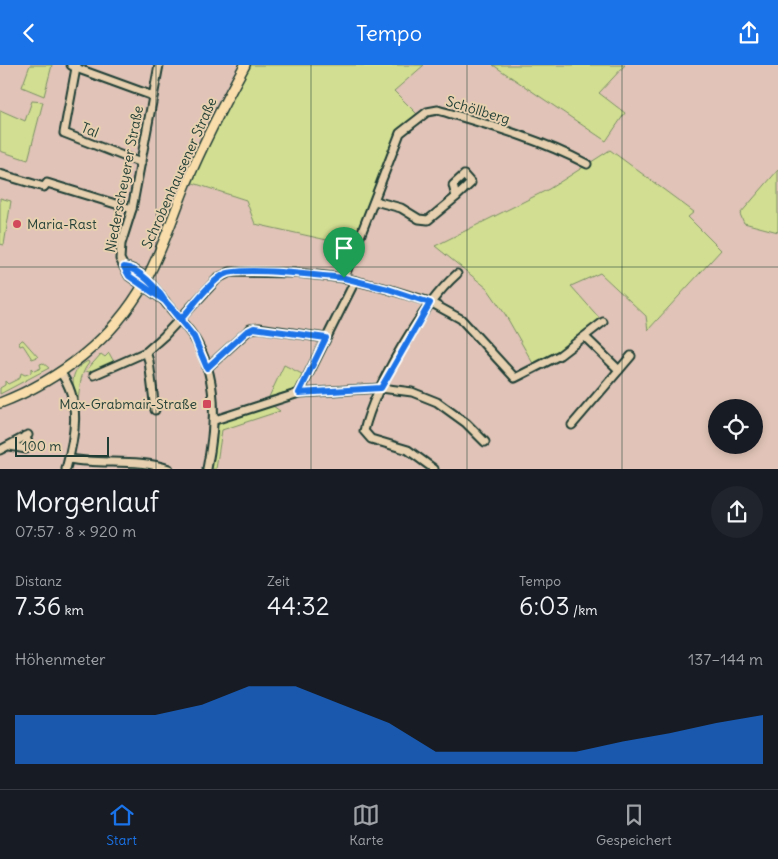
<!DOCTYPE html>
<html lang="de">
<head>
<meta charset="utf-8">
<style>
	body { margin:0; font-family:Delius,sans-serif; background:#20242c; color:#f1f3f6; height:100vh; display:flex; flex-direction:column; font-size:19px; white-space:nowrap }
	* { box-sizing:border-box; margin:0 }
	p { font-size:16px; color:#9ea1a6 }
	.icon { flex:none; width:28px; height:28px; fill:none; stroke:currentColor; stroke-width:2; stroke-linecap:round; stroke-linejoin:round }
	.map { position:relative; height:404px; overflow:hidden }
	.side { display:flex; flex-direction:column; background:#171b24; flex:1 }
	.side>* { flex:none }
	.tools { position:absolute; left:708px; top:334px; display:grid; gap:10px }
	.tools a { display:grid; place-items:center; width:55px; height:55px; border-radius:50%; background:#171b24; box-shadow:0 2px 8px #0003; font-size:25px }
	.scale { position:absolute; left:15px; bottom:12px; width:94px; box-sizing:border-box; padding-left:5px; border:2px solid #1f3d34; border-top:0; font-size:14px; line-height:18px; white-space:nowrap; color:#1f3d34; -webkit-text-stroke:4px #e6d0af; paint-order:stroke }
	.pin { position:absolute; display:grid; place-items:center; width:42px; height:42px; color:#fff; margin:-51px -21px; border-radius:50% 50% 50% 0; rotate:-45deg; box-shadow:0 0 5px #0007 }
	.pin .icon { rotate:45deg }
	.round { display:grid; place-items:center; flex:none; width:52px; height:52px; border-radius:26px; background:#20242c }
	.summary { display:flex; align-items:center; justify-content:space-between; height:85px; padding:0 15px }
	h1 { font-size:28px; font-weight:600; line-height:38px }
	.metrics { display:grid; grid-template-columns:repeat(3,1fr); gap:8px; height:85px; padding:5px 15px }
	.metrics div { display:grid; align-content:center }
	.metrics b { font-size:25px; font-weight:600 }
	.metrics small { font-size:14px; font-weight:400 }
	.metrics p { font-size:14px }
	.chart { height:140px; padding:10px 15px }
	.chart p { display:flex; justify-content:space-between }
	.chart svg { width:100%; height:90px; margin-top:5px; fill:#1a73e8; opacity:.7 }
	header { display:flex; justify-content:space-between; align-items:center; height:65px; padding:0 15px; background:#1a73e8; color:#fff; font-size:22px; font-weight:600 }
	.menu { display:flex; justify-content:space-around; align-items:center; height:70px; border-top:1px solid #363941; background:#171b24; font-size:14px; color:#9ea1a6 }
	.menu a { display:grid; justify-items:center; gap:2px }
	.menu .selected { color:#1a73e8 }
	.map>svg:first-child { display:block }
	.green { fill:#d2df92; stroke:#788e63 }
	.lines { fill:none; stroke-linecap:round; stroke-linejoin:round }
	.minor-casing { stroke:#1f3d34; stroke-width:11 }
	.major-casing { stroke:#1f3d34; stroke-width:12 }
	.minor { stroke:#e6d0af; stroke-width:7 }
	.major { stroke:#f9ddab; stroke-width:9 }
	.route-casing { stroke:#fff; stroke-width:10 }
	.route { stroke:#1a73e8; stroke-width:6 }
	.grid { fill:none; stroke:#1f3d34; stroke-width:1; stroke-opacity:0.55 }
	.poi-dot { fill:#d1495b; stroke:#e6d0af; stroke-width:2 }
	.labels { text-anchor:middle; stroke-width:4; stroke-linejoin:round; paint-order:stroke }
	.street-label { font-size:14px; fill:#1f3d34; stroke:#e6d0af }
	.poi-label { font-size:14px; fill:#1f3d34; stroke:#e6d0af; text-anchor:start }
</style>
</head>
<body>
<header><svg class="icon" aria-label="back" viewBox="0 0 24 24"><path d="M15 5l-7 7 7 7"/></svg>Tempo<svg class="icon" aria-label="share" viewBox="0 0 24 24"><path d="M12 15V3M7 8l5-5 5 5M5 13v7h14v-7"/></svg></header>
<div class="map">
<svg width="778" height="404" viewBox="0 0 778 404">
	<rect width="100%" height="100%" fill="#e1c4b7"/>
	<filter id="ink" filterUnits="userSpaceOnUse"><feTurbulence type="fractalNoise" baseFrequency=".02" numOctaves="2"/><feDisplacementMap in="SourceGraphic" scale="10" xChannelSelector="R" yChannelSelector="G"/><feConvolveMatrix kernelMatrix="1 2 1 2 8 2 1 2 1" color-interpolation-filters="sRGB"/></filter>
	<g filter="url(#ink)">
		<g class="green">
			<polygon points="30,0 52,0 44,31 22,22"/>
			<polygon points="245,0 424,0 394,26 417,49 398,64 355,177 336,177 255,159 246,135 187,116"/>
			<polygon points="493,0 625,0 599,28 625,48 606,76"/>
			<polygon points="32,36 43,37 28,95 0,86 0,45 25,56"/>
			<polygon points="610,85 694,147 688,152 721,185 648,265 646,251 600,208 571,221 602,256 585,270 535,302 505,249 487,223 435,181 549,124"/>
			<polygon points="778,105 778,167 744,158 740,149"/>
			<polygon points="0,133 11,136 4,180 0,179"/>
			<polygon points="22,275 23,275 38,292 32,294 23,280 20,281 19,278"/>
			<polygon points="109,288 114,297 92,308 86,306 101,289 105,292"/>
			<path d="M88,296l1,2c-11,13 -9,30 -12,45 -3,-21 -11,-36 11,-47z"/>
			<polygon points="43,298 49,303 0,329 0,323 5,320 5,316 8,319 20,313 21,308 25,310 31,308 31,303 34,306 41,303 40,299"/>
			<polygon points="284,300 304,310 297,324 269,332"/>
			<polygon points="273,341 280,346 222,365 216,404 210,404 216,358 235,350"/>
		</g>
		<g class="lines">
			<defs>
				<g id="minor">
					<polyline points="71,0 76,3 64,68 141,98"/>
					<polyline points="77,0 76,3 153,31"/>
					<polyline points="159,0 132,144 121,179 120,194 129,211 165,236"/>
					<polyline points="0,109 44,122 47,118 132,144"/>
					<polygon points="464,110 471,118 456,132 453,120"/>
					<polyline points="375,136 401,143 419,154 428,155 456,132"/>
					<path d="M124,202c18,1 32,23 42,36 9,11 19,21 27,33 26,40 23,88 14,133"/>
					<path d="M344,213l56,-145 27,-21 11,-2c51,15 102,29 149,54"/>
					<polyline points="585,272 619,305"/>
					<polyline points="146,287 149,296 155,345"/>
					<polyline points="207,303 250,264 259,263 326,273"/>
					<path d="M60,307c22,28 15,65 6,97"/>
					<polyline points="94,310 146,287 164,271 218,213 230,207 298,208 344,213 388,224 430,237 461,254 515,313 560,290 603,257"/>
					<polyline points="299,328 355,216"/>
					<polyline points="215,355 299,328 381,323 412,327 437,337 466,358 485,377"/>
					<polyline points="572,360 631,291"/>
					<polyline points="10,381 26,384 28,377 25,371"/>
					<polyline points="0,385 28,370"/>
					<path d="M69,394c33,6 69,-1 100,10"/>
					<path d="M434,404l-26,-19 -37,-11 -7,-8c11,-45 58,-126 93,-157"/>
				</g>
				<path id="major" d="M0,338c60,-23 113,-64 145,-121 17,-31 28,-66 41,-98 17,-40 38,-81 59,-119"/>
			</defs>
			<use href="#minor" class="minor-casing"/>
			<use href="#major" class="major-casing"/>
			<use href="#minor" class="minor"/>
			<use href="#major" class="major"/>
		</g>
	</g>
	<g class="lines" filter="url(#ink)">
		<defs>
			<path id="route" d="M344,213c-21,-2 -106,-13 -121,-3 -16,10 -30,31 -42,44l-16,-18 -36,-25 -5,-9c15,1 34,22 41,34l29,36 13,31 39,-36 8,-4 72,10 -27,55 82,-5 49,-85 -42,-14 -44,-11"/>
		</defs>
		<use href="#route" class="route-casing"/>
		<use href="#route" class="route"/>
	</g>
	<path class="grid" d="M156,0v404M311,0v404M467,0v404M622,0v404M0,202h778"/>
	<g class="poi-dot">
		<circle cx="17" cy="159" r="5"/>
		<rect x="202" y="334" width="10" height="10" rx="2.5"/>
	</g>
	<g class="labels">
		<g class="street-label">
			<text transform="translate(478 45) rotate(17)" y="5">Schöllberg</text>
			<text transform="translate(90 65) rotate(22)" y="5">Tal</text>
			<text transform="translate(179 108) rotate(-66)" y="5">Schrobenhausener Straße</text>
			<text transform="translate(124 114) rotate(-79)" y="5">Niederscheyerer Straße</text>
		</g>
		<g class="poi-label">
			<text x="27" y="164">Maria-Rast</text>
			<text x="197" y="344" text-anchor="end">Max-Grabmair-Straße</text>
		</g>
	</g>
</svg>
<div class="tools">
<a><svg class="icon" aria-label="locate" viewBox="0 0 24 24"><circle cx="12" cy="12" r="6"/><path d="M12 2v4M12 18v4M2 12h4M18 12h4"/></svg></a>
</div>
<div class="scale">100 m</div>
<div class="pin" style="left:344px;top:213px;background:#1e9e55"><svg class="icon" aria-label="arrive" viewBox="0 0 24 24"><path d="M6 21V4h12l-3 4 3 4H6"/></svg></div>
</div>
<section class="side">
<div class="summary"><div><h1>Morgenlauf</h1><p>07:57 · 8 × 920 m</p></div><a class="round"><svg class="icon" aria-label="share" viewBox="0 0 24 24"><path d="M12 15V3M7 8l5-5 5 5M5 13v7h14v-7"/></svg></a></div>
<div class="metrics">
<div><p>Distanz</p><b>7.36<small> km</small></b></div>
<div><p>Zeit</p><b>44:32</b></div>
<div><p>Tempo</p><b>6:03<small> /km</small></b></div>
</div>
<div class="chart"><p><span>Höhenmeter</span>137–144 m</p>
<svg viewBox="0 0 160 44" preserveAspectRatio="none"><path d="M0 44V20L10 20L20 20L30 20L40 15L50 6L60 6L70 15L80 24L90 38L100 38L110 38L120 38L130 33L140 29L150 24L160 20V44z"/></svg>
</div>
</section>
<nav class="menu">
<a class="selected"><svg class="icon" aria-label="home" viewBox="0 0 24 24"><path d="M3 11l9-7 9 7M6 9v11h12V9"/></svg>Start</a>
<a><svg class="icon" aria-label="map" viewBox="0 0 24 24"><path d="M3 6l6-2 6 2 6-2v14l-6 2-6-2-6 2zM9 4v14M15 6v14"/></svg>Karte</a>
<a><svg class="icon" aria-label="saved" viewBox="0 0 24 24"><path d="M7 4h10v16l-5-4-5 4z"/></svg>Gespeichert</a>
</nav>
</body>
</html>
